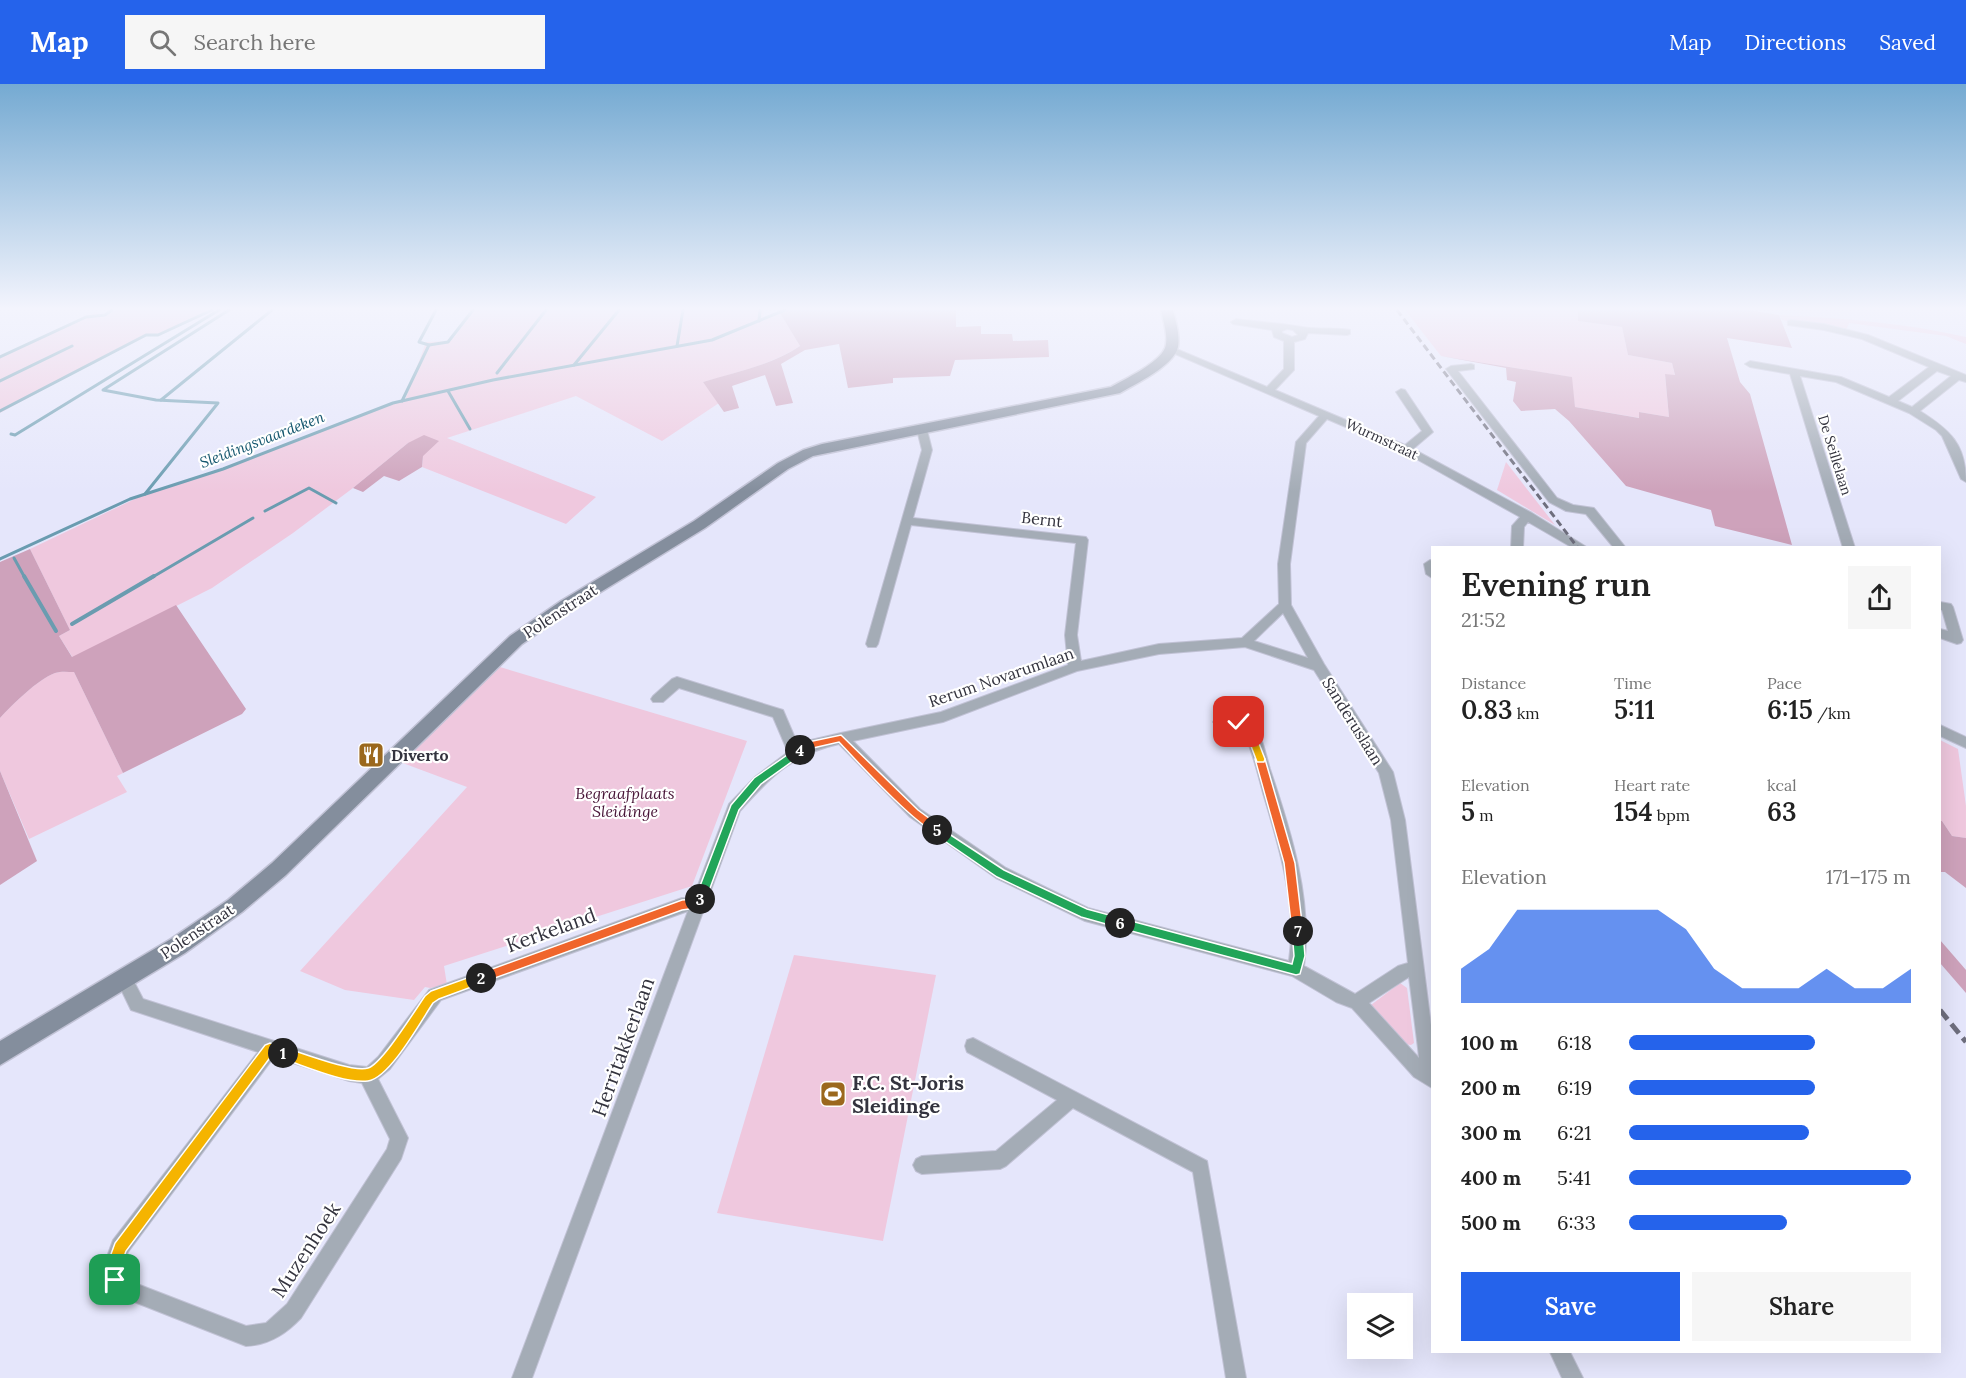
<!DOCTYPE html>
<html lang="en">
<head>
<meta charset="utf-8">
<style>
	body { margin:0; font-family:Lora,serif; background:#f6f6f6; color:#222; height:100vh; display:flex; flex-direction:column; font-size:22px; white-space:nowrap }
	* { box-sizing:border-box; margin:0 }
	p { font-size:20px; color:#767676 }
	.icon { flex:none; width:33px; height:33px; fill:none; stroke:currentColor; stroke-width:2; stroke-linecap:round; stroke-linejoin:round }
	.map { position:relative; flex:1; overflow:hidden }
	.panel { position:absolute; left:1431px; top:462px; width:510px; height:807px; display:flex; flex-direction:column; background:#fff; border-radius:0px; box-shadow:0 6px 24px #0002 }
	.panel>* { flex:none }
	.fabs { position:absolute; left:1347px; top:1209px; display:grid; gap:12px }
	.fabs a { display:grid; place-items:center; width:66px; height:66px; border-radius:0px; background:#fff; box-shadow:0 6px 24px #0002; font-size:30px }
	.pin { position:absolute; display:grid; place-items:center; width:51px; height:51px; color:#fff; margin:-26px; border-radius:12px; box-shadow:0 3px 9px #0006 }
	.km { position:absolute; width:30px; height:30px; margin:-15px; border-radius:50%; background:#222; color:#fff; font-size:16px; line-height:30px; text-align:center }
	.round { display:grid; place-items:center; flex:none; width:63px; height:63px; border-radius:0px; background:#f6f6f6 }
	.headline { display:flex; align-items:center; justify-content:space-between; height:102px; padding:0 30px }
	h1 { font-size:33px; font-weight:600; line-height:45px }
	.figures { display:grid; grid-template-columns:repeat(3,1fr); gap:9px; height:102px; padding:6px 30px }
	.figures div { display:grid; align-content:center }
	.figures b { font-size:26px; font-weight:600 }
	.figures small { font-size:16px; font-weight:400 }
	.figures p { font-size:16px }
	.chart { height:168px; padding:12px 30px }
	.chart p { display:flex; justify-content:space-between }
	.chart svg { width:100%; height:108px; margin-top:6px; fill:#2563eb; opacity:.7 }
	.action { display:flex; gap:12px; margin-top:auto; padding:12px 30px }
	.action a { flex:1; height:69px; border-radius:0px; background:#2563eb; color:#fff; font-size:24px; font-weight:600; line-height:69px; text-align:center }
	.action a+a { background:#f6f6f6; color:#222 }
	ul { padding:0 30px; list-style:none; font-size:20px }
	li { display:grid; grid-template-columns:96px 72px 1fr; align-items:center; height:45px }
	li i { height:15px; border-radius:8px; background:#2563eb }
	header { display:flex; align-items:center; gap:36px; box-sizing:border-box; height:84px; padding:0 30px; background:#2563eb; color:#fff }
	header strong { font-size:28px }
	nav { display:flex; gap:33px; margin-inline-start:auto; font-size:21px }
	.search { width:420px; height:54px; background:#f6f6f6; display:flex; align-items:center; gap:15px; box-sizing:border-box; padding:0 21px; border-radius:0px; color:#767676; font-size:22px }
	.map>svg:first-child { display:block }
	.green { fill:#efc8de }
	.forest { fill:#cea2bb }
	.lines { fill:none; stroke-linecap:round; stroke-linejoin:round }
	.stream-far1 { stroke:#6a9cb0; stroke-width:3 }
	.stream { stroke:#6a9cb0; stroke-width:4 }
	.street-casing { stroke:#c1c2d5; stroke-width:2 }
	.secondary-casing { stroke:#c1c2d5; stroke-width:3 }
	.street { fill:#a4acb6; fill-rule:evenodd }
	.secondary { fill:#848e9d; fill-rule:evenodd }
	.rail-far1 { stroke:#6e6e7d; stroke-width:3; stroke-dasharray:7 4; stroke-linecap:butt }
	.rail { stroke:#6e6e7d; stroke-width:5; stroke-dasharray:12 6; stroke-linecap:butt }
	.split-1 { fill:#f5b400; stroke:#fff; stroke-width:1.5 }
	.split-2 { fill:#f5b400; stroke:#fff; stroke-width:1.5 }
	.split-3 { fill:#f0652b; stroke:#fff; stroke-width:1.5 }
	.split-4 { fill:#22a559; stroke:#fff; stroke-width:1.5 }
	.split-5 { fill:#f0652b; stroke:#fff; stroke-width:1.5 }
	.split-6 { fill:#22a559; stroke:#fff; stroke-width:1.5 }
	.split-7 { fill:#22a559; stroke:#fff; stroke-width:1.5 }
	.split-8 { fill:#f0652b; stroke:#fff; stroke-width:1.5 }
	.split-9 { fill:#f5b400; stroke:#fff; stroke-width:1.5 }
	.labels { text-anchor:middle; stroke-width:4.5; stroke-linejoin:round; paint-order:stroke }
	.far-street-label { font-size:14px; fill:#33333e; stroke:#fff }
	.far-water-label { font-size:15px; font-style:italic; fill:#15576e; stroke:#fff }
	.street-label { font-size:16px; fill:#33333e; stroke:#fff }
	.poi-label { font-size:16px; font-weight:bold; fill:#33333e; stroke:#fff; text-anchor:start }
	.park-label { font-size:16px; font-style:italic; fill:#481437; stroke:#fff }
	.near-street-label { font-size:20px; fill:#33333e; stroke:#fff }
	.near-poi-label { font-size:20px; font-weight:bold; fill:#33333e; stroke:#fff; text-anchor:start }
</style>
</head>
<body>
<header>
<strong>Map</strong>
<div class="search"><svg class="icon" aria-label="search" viewBox="0 0 24 24"><circle cx="10" cy="10" r="6"/><path d="M15 15l6 6"/></svg>Search here</div>
<nav><a>Map</a><a>Directions</a><a>Saved</a></nav>
</header>
<div class="map">
<svg width="1966" height="1294" viewBox="0 0 1966 1294">
	<rect width="100%" height="100%" fill="#e5e6fb"/>
	<g class="green">
		<polygon points="116,226 213,226 159,251 146,250 0,329 0,274 96,228 105,233"/>
		<path d="M475,226h289l-1,11 17,-8 20,33c-29,19 -63,26 -97,36l16,21 -57,38 -86,-45 -129,42 149,59 -30,27 -144,-57 1,-11 -15,-13 -55,45 -60,45 -81,55 -139,70 -14,-22 11,-6 -40,-81 109,-52 101,-34 141,-56 24,-7 21,-58 25,-1z"/>
		<polygon points="1405,226 1578,226 1579,237 1622,243 1628,271 1672,279 1675,292 1665,291 1669,333 1639,328 1640,334 1575,323 1571,293 1441,272"/>
		<path d="M1779,231c63,3 126,8 187,22v7l-20,-8 -97,-13 -3,7 -64,-10z"/>
		<polygon points="1506,378 1555,441 1497,406"/>
		<polygon points="500,583 747,657 692,802 444,882 447,901 430,904 425,903 414,916 345,906 300,887 467,703 400,678"/>
		<path d="M74,588l49,101 -6,3 10,16 -98,47 -29,-68v-53c13,-14 37,-38 55,-45 6,-2 13,-1 19,-1z"/>
		<polygon points="1940,656 1958,665 1966,722 1966,754 1952,752 1942,737 1940,737"/>
		<polygon points="794,871 936,891 883,1157 717,1129"/>
		<polygon points="1400,899 1407,904 1414,959 1411,961 1405,960 1371,921"/>
	</g>
	<g class="forest">
		<path d="M784,226h172v17l25,-1v8h31l1,7 35,-1 1,17 -94,3 -5,16 -57,2v5l-45,5 -9,-44 -34,6 -24,14 12,39 -17,3 -11,-31 -33,11 7,22 -15,4 -21,-30c33,-10 67,-16 97,-36l-20,-33z"/>
		<polygon points="1578,226 1748,226 1779,231 1792,264 1727,254 1740,298 1750,310 1792,461 1715,442 1711,426 1626,402 1569,337 1555,325 1521,327 1513,317 1516,298 1507,296 1506,284 1441,272 1572,293 1575,323 1639,334 1639,328 1669,333 1665,290 1675,291 1672,279 1628,271 1622,243 1578,237"/>
		<polygon points="424,351 439,357 423,372 422,383 399,397 384,392 363,408 353,404 408,359"/>
		<path d="M30,465l40,81 -11,6 13,21 104,-52 70,104 -4,5 -119,59 -49,-101c-6,0 -13,-1 -19,1 -18,7 -42,31 -55,45v-156z"/>
		<polygon points="0,687 37,777 0,801"/>
		<polygon points="1940,737 1942,737 1952,752 1966,754 1966,804 1945,788 1940,788"/>
		<polygon points="1940,856 1966,886 1966,909 1940,879"/>
	</g>
	<g class="lines">
		<g class="stream-far1">
			<polyline points="759,237 760,226"/>
			<polyline points="429,261 448,258 473,226"/>
			<polyline points="677,262 683,226"/>
			<polyline points="0,273 86,233 105,231 112,226"/>
			<polyline points="574,281 619,226"/>
			<polyline points="497,289 546,226"/>
			<polyline points="0,297 72,262"/>
			<polyline points="448,307 470,345"/>
			<polyline points="161,316 272,226"/>
			<polyline points="402,317 429,261 419,258 436,226"/>
			<polyline points="0,327 146,251 158,251 212,226"/>
			<polyline points="11,350 15,351 219,226"/>
			<polyline points="145,410 218,319 156,316 103,306 229,226"/>
			<polyline points="265,427 309,404 336,419"/>
			<polyline points="14,474 25,494"/>
			<polyline points="0,475 130,415 223,385 393,319 493,296 712,256 785,226"/>
			<polyline points="151,494 253,434"/>
		</g>
		<g class="stream">
			<polyline points="24,492 56,547"/>
			<polyline points="72,540 154,492"/>
		</g>
		<defs>
			<g id="street">
				<path d="M1236,235c22,3 45,4 66,8 16,3 33,0 48,3v4l-3,1 -39,-2 -3,6 -11,3v28l-19,20 130,55 17,-14 -26,-39 5,-3 4,1 28,42 -20,17 119,64 56,35h-15l-45,-26 -4,5 -1,21h-12l1,-22 8,-9 -118,-66 -75,-32 -21,24 -16,121 1,41 33,59 69,108 12,48 27,213v55l-18,-11 -62,-69 -16,-6 -44,-26 -207,-55 -89,-43 -86,-61 -71,-73c-46,10 -69,33 -99,67l-208,567h-20l176,-467 -247,89 -51,69 -12,10 30,59 -7,21 -100,159c-15,16 -32,27 -55,28l-127,-50 -11,-9 -4,-22 9,-25 145,-188 -127,-42 -15,-31 2,-5 6,-2 6,2 13,25 206,66 18,2 11,-10 51,-67 253,-92h11l36,-94 26,-27 33,-25 -15,-35 -94,-29 -16,14h-10l-2,-3 2,-3 19,-17 5,-2 106,33 15,35 13,-5 30,-7 100,-21 127,-47 -3,-30 11,-92 -165,-18 -33,119 -2,3h-8l-2,-3 56,-194 -5,-20 1,-2 4,-1 5,3 5,20 -19,68 173,19 2,3 -11,95 4,26 78,-17 83,-6 37,-34 -1,-40 18,-122 23,-26 -153,-66 8,-2 93,39 17,-18v-28l-10,-4 -2,-7 -39,-6 -2,-2zM1287,245l6,1 5,5 -6,2 -10,-4v-2zM1283,529l25,45 -54,-17zM1245,563l69,23 65,103 12,47 17,143 -10,3 -43,28 -51,-28c9,-65 -13,-135 -34,-197 -4,-13 -7,-32 -16,-42 -6,-8 -16,-10 -25,-10 -7,0 -12,-1 -16,5 8,11 25,-1 32,13 8,18 13,39 18,58 16,53 34,112 26,168l-201,-53 -82,-40 -86,-59 -67,-68 90,-19 134,-51 82,-17zM1409,893l9,71 1,10 -50,-55zM274,973l75,24 13,2 28,56 -3,10 -100,155 -21,19 -20,3 -114,-44 -8,-7v-10l4,-13z"/>
				<path d="M1791,236l33,4 44,11 98,40v7l-7,-2 -39,31c30,19 46,33 46,71l-5,-3 -19,-43 -6,-6 -27,-17 -73,-31 -36,-6 55,172h-12l-53,-174 -40,-7 -5,-3 5,-3 91,16 48,20 40,-30 -67,-28 -38,-9 -36,-5v-4zM1937,287l14,5 -39,31 -14,-6z"/>
				<polygon points="1471,280 1474,281 1474,285 1458,287 1557,414 1573,421 1594,424 1626,464 1614,464 1586,430 1566,427 1549,418 1446,285 1451,282"/>
				<polygon points="1430,476 1432,477 1432,494 1426,490 1424,480"/>
				<polygon points="1940,518 1951,520 1953,523 1963,556 1961,559 1957,560 1940,554 1940,545 1948,547 1942,526 1940,526"/>
				<polygon points="1940,641 1966,653 1966,664 1940,652"/>
				<polygon points="973,954 1207,1077 1246,1294 1226,1294 1193,1088 1073,1024 1006,1082 1000,1085 922,1090 916,1087 913,1081 916,1075 922,1072 996,1067 1057,1016 967,968 965,962 967,956"/>
				<polygon points="1550,1268 1570,1268 1583,1294 1562,1294"/>
			</g>
			<path id="secondary" d="M1161,226h12c3,12 7,25 5,37 -4,19 -43,37 -58,46l-307,63 -25,13 -83,59 -132,81 -51,35 -236,231 -44,37 -57,41 -185,112v-24l171,-102 57,-39 44,-37 238,-227 51,-35 133,-80 84,-58 25,-13 19,-6 289,-57c14,-8 48,-24 54,-39 4,-11 -2,-27 -4,-38z"/>
		</defs>
		<use href="#street" class="street-casing"/>
		<use href="#secondary" class="secondary-casing"/>
		<use href="#street" class="street"/>
		<use href="#secondary" class="secondary"/>
		<polyline class="rail-far1" points="1397,226 1578,464"/>
		<polyline class="rail" points="1940,926 1966,958"/>
	</g>
	<linearGradient id="sky" x2="0" y2="1"><stop stop-color="#75aad2"/><stop offset="0.55" stop-color="#f3f4fd"/><stop offset="1" stop-color="#f3f4fd" stop-opacity="0"/></linearGradient>
	<rect width="1966" height="408" fill="url(#sky)"/>
	<polygon class="split-1" points="270,959 287,965 287,973 283,975 272,971 126,1167 121,1181 122,1196 120,1201 115,1203 110,1201 107,1181 115,1159 265,961"/>
	<path class="split-2" d="M481,889l6,5 -2,4 -46,17 -6,4c-12,18 -43,75 -65,78 -23,3 -63,-15 -85,-22l-6,-6 6,-6c17,5 70,26 85,21 14,-4 47,-58 57,-72l6,-5z"/>
	<polygon class="split-3" points="700,811 706,815 703,823 682,826 481,899 475,894 481,889 682,816 695,815"/>
	<polygon class="split-4" points="800,662 804,663 804,669 761,700 739,726 706,815 700,820 697,819 695,815 731,721 754,694"/>
	<path class="split-5" d="M841,651l77,75 23,17v6c-16,4 -87,-75 -102,-91l-26,6 -13,6 -5,-4 13,-8z"/>
	<polygon class="split-6" points="937,742 1004,786 1087,825 1124,835 1124,842 1120,844 1081,833 997,793 933,749 932,746"/>
	<polygon class="split-7" points="1120,834 1292,880 1294,872 1292,847 1298,842 1303,847 1305,872 1300,890 1296,891 1120,844 1114,839"/>
	<polygon class="split-8" points="1260,671 1265,675 1295,779 1303,847 1298,852 1292,847 1284,779 1255,675"/>
	<polygon class="split-9" points="1239,634 1253,644 1265,675 1264,678 1257,678 1246,649 1234,638"/>
	<defs>
		<symbol id="restaurant-square" viewBox="-11 -11 22 22"><rect x="-9" y="-9" width="18" height="18" rx="4" fill="#9b681d" stroke="#fff"/><path d="M-5-6h1v4h1v-4h1v4h1v-4h1v5L-1.5 .5V6h-2V.5L-5-1ZM5-6V6H3V1.5H1.5Q1.5-4 5-6Z" fill="#fff"/></symbol>
		<symbol id="stadium-square" viewBox="-11 -11 22 22"><rect x="-9" y="-9" width="18" height="18" rx="4" fill="#9b681d" stroke="#fff"/><path d="M0-5a6.5 5 0 1 0 0 10a6.5 5 0 1 0 0-10ZM-3.5-1.8h7v3.6h-7Z" fill="#fff"/></symbol>
	</defs>
	<g fill-rule="evenodd">
		<use href="#restaurant-square" x="356" y="656" width="30" height="30"/>
		<use href="#stadium-square" x="818" y="995" width="30" height="30"/>
	</g>
	<g class="labels">
		<g class="far-street-label">
			<text transform="translate(1382 355) rotate(25)" y="5">Wurmstraat</text>
			<text transform="translate(1835 371) rotate(73)" y="5">De Seillelaan</text>
		</g>
		<g class="far-water-label">
			<text transform="translate(262 356) rotate(-21)" y="5">Sleidingsvaardeken</text>
		</g>
		<g class="street-label">
			<text transform="translate(1042 435) rotate(6)" y="6">Bernt</text>
			<text transform="translate(560 527) rotate(-33)" y="6">Polenstraat</text>
			<text transform="translate(1001 593) rotate(-19)" y="6">Rerum Novarumlaan</text>
			<text transform="translate(1353 637) rotate(58)" y="6">Sanderuslaan</text>
			<text transform="translate(197 847) rotate(-34)" y="6">Polenstraat</text>
		</g>
		<g class="poi-label">
			<text x="391" y="677">Diverto</text>
		</g>
		<g class="park-label">
			<text x="625" y="715">Begraafplaats<tspan x="625" dy="18">Sleidinge</tspan></text>
		</g>
		<g class="near-street-label">
			<text transform="translate(551 846) rotate(-20)" y="7">Kerkeland</text>
			<text transform="translate(623 963) rotate(-70)" y="7">Herritakkerlaan</text>
			<text transform="translate(306 1166) rotate(-57)" y="7">Muzenhoek</text>
		</g>
		<g class="near-poi-label">
			<text x="852" y="1006">F.C. St-Joris<tspan x="852" dy="23">Sleidinge</tspan></text>
		</g>
	</g>
</svg>
<div class="fabs">
<a><svg class="icon" aria-label="layers" viewBox="0 0 24 24"><path d="M12 4l9 5-9 5-9-5zM3 14l9 5 9-5"/></svg></a>
</div>
<div class="pin" style="left:115px;top:1196px;background:#1e9e55"><svg class="icon" aria-label="arrive" viewBox="0 0 24 24"><path d="M6 21V4h12l-3 4 3 4H6"/></svg></div>
<div class="pin" style="left:1239px;top:638px;background:#d93025"><svg class="icon" aria-label="check" viewBox="0 0 24 24"><path d="M5 12l5 5 9-10"/></svg></div>
<b class="km" style="left:283px;top:969px">1</b>
<b class="km" style="left:481px;top:894px">2</b>
<b class="km" style="left:700px;top:815px">3</b>
<b class="km" style="left:800px;top:666px">4</b>
<b class="km" style="left:937px;top:746px">5</b>
<b class="km" style="left:1120px;top:839px">6</b>
<b class="km" style="left:1298px;top:847px">7</b>
<section class="panel">
<div class="headline"><div><h1>Evening run</h1><p>21:52</p></div><a class="round"><svg class="icon" aria-label="share" viewBox="0 0 24 24"><path d="M12 15V3M7 8l5-5 5 5M5 13v7h14v-7"/></svg></a></div>
<div class="figures">
<div><p>Distance</p><b>0.83<small> km</small></b></div>
<div><p>Time</p><b>5:11</b></div>
<div><p>Pace</p><b>6:15<small> /km</small></b></div>
</div>
<div class="figures">
<div><p>Elevation</p><b>5<small> m</small></b></div>
<div><p>Heart rate</p><b>154<small> bpm</small></b></div>
<div><p>kcal</p><b>63</b></div>
</div>
<div class="chart"><p><span>Elevation</span>171–175 m</p>
<svg viewBox="0 0 160 44" preserveAspectRatio="none"><path d="M0 44V30L10 22L20 6L30 6L40 6L50 6L60 6L70 6L80 14L90 30L100 38L110 38L120 38L130 30L140 38L150 38L160 30V44z"/></svg>
</div>
<ul>
<li><b>100 m</b>6:18<i style="width:66%"></i></li>
<li><b>200 m</b>6:19<i style="width:66%"></i></li>
<li><b>300 m</b>6:21<i style="width:64%"></i></li>
<li><b>400 m</b>5:41<i style="width:100%"></i></li>
<li><b>500 m</b>6:33<i style="width:56%"></i></li>
</ul>
<div class="action"><a>Save</a><a>Share</a></div>
</section>
</div>
</body>
</html>
